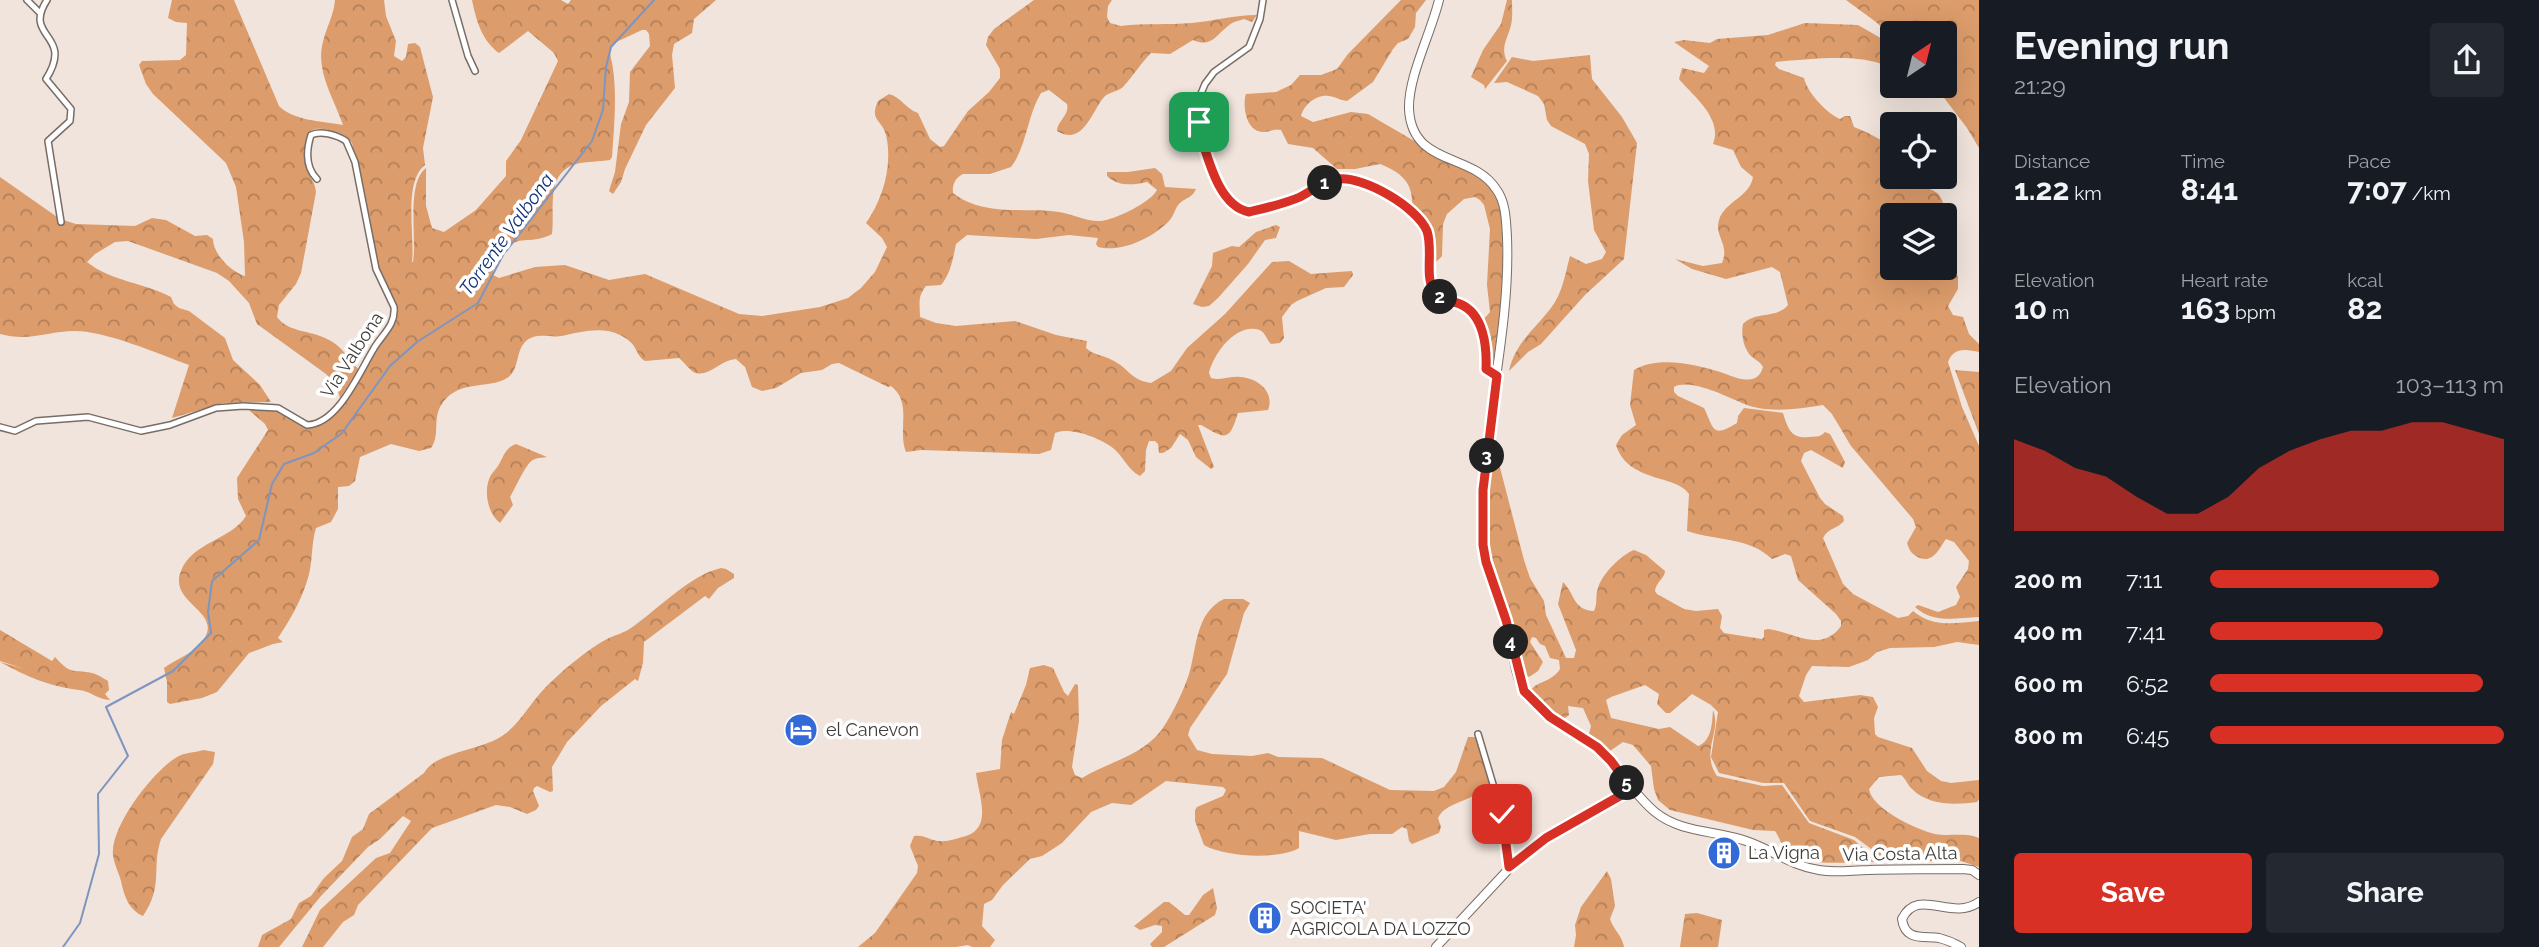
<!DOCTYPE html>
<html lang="en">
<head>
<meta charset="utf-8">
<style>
	body { margin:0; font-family:Raleway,sans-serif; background:#242831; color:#f1f3f6; height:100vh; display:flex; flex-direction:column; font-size:26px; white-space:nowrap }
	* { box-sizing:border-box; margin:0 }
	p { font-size:23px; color:#9ea1a6 }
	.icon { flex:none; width:38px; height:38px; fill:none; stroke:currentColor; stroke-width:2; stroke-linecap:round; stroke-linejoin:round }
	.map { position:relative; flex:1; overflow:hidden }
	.side { display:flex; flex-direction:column; background:#171b24; width:560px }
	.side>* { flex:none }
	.needle { width:46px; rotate:35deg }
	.buttons { position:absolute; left:1880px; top:21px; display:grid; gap:14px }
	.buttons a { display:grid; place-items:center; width:77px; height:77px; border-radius:7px; background:#171b24; box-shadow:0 7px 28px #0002; font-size:35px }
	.pin { position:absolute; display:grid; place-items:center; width:60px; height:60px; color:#fff; margin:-30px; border-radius:14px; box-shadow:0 4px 10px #0006 }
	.km { position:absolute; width:35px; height:35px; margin:-18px; border-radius:50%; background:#222; color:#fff; font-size:19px; line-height:35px; text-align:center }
	.round { display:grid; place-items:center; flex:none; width:74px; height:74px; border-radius:7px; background:#242831 }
	.summary { display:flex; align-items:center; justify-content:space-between; height:119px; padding:0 35px }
	h1 { font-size:38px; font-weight:700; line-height:52px }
	.figures { display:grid; grid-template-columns:repeat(3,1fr); gap:10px; height:119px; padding:7px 35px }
	.figures div { display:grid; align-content:center }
	.figures b { font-size:30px; font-weight:700 }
	.figures small { font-size:19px; font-weight:400 }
	.figures p { font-size:19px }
	.chart { height:196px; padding:14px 35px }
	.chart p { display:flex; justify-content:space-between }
	.chart svg { width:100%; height:126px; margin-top:7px; fill:#d93025; opacity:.7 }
	.button { display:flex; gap:14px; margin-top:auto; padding:14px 35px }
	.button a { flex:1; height:80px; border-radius:7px; background:#d93025; color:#fff; font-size:28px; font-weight:700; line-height:80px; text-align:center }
	.button a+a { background:#242831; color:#f1f3f6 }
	ul { padding:0 35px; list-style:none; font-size:23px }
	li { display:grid; grid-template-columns:112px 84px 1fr; align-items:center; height:52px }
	li i { height:18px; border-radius:9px; background:#d93025 }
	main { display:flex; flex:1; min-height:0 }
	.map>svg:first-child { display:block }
	.forest { fill:url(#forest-crowns); fill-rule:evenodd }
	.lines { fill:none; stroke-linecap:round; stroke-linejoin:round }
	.stream { stroke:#7e95c0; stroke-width:2 }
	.street-casing { stroke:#786d66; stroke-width:8 }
	.secondary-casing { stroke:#786d66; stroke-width:10 }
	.street { stroke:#fff; stroke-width:5 }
	.secondary { stroke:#fff; stroke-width:8 }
	.route-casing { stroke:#fff; stroke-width:14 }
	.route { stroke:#d93025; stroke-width:9 }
	.labels { text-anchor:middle; stroke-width:7; stroke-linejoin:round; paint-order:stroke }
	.street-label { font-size:18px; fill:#403c38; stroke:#fff }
	.poi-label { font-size:18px; fill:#403c38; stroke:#fff; text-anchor:start }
	.water-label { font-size:19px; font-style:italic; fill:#0d2f77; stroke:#fff }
</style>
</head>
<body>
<main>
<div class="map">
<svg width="1979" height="947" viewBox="0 0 1979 947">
	<defs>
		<pattern id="forest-crowns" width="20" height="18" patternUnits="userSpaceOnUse" patternTransform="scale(1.75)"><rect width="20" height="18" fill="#dc9c6b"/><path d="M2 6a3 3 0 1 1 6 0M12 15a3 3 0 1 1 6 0" fill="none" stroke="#b48059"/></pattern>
	</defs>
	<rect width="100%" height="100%" fill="#f0e4dc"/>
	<g class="forest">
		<path d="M172,0h62l45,106c15,15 43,15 64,19 -9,-26 -28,-55 -20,-83 3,-14 11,-27 12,-42h49l2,16 10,25 -2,15 8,5 4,-4 2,-13 7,-1 5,4 13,50 -10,51 2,17c-22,17 -10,70 -13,97h1c4,-24 -7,-79 13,-94v38l6,22 12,4 32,-22 30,-34v-15l15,-21 37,-79 -4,-8 -26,-22 -29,22c-17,-12 -23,-33 -27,-53h89l7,4 3,-4h145l-22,19 -2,14 -18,11 -2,11 3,33 -29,37 -21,44 -4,13 -8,12 -4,-3 6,-19 6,-48 8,-22 1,-30 20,-26 -1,-12 -3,-4h-4l-28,13c-7,10 -2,15 -1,26 4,28 1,59 -1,88l-2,3c-11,2 -23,1 -34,4 -31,9 -21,46 -24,70 -24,13 -38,-4 -53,25 -4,6 -6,9 -6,16l6,3 36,-11 30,-2 44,15 36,-6 94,40 23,2 58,-9 28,-9 13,-10 14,-16 12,-25 -5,-9 -16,-15c17,-24 27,-58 20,-88 -4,-16 -17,-14 -8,-34l11,-7c12,3 17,15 29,19l12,26 10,8 4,-1 24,-35 21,-19 11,-14v-9l-14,-24 2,-8 6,-8 40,-29h78l-4,6 -1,11 3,6 11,3c23,-3 47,-1 71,-3 22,-2 42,-8 65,-8l-5,7 -8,-3c-6,2 -12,3 -16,7 -13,10 -17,22 -35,14l-23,14 -19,-1c-10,10 -18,23 -28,34 -6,5 -14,5 -19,10 -12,14 -21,50 -47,34 0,-10 13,-16 10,-27l-18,-14 -8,3c-14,23 -14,53 -30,74l-21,7h-27c-8,4 -11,11 -10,19 31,24 70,14 106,19 14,2 28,10 42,9 15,-2 49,-18 56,-31l-10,-8c-14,3 -28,5 -40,-6v-4h21l27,-4 7,6 3,13 31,2c-4,9 -9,8 -16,14 -5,4 -6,13 -11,18 -16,17 -48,32 -71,26l-2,-3 2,-6 -29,-3 -33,4 -69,-4 -11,9c-3,14 -5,29 -15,41l-15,1c-9,11 -6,18 -6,31l16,6 20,3 59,-5 41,14 31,6 -1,7c7,7 17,7 26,12 17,8 18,20 39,23l20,-12 16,-23 38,-34 47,-52 17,-1 22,13 41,-3 1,4 -9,12 -18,1 -29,13 -6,4 -9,12 2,21 -4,5 -9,1c-5,-5 -6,-14 -15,-15 -22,-4 -43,26 -47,44l2,5c10,3 19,-2 29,-1 18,1 35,15 28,33l-30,3c-9,28 -11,27 -37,12h-3l16,42 -3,2 -15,-12 -8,-17 -8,-6 -9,14 -8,5h-4l-1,-9 -3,-3h-6l-3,9 -1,21 -5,5c-13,-7 -16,-19 -27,-28 -13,-10 -43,-22 -58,-15l-4,17 -12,4 -118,-4 -15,2c-9,-22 7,-49 -15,-66l-3,1 -49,-24 -7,1 -10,6 -21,3 -25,15 -14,3 -10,-4 -7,-20 -9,-8c-15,0 -30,22 -44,12 -5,-4 -8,-9 -13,-13l-34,3c-11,-7 -6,-17 -25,-26 -18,-9 -40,-3 -58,1 -12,2 -25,-4 -36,5 -11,10 -6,29 -19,37 -19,12 -51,0 -67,29 -7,14 0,29 -9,41l-12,3 -28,-7 -31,13 -5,24 -6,5 -11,1v22l-7,13 -15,6c-5,16 -3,33 -8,50 -6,21 -18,42 -30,60l5,4 -10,2 -24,9 -32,39 -15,6 -32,6 -3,-2v-20l-3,-14c11,-8 27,-14 36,-24 29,-32 -33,-39 -19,-73 11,-29 50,-31 65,-55l-8,-17 -1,-21 31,-48 -3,-6 -15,-13 1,-4 27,1 23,15 13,2 22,-17 59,-94 -19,-45 -24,-126c-7,-10 -17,-12 -29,-14 -20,-2 -17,12 -17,26 0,6 -1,12 2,17 4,8 7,11 8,20l-15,81 -5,11 -17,21 -2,12c12,16 34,13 50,22 14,6 22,20 32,31l-19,28 -4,-14 -10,-10 -69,-50 -8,-21 -20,-22 -12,-8 -89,-32 -13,1 -20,12 -8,8c23,19 58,21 84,35l3,7 5,4 10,3 36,27 8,22 27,25 11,17 -48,1 -51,15 17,-53c-30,-11 -83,-34 -114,-34 -27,0 -46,11 -75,3v-157l60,42 16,5 59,2 17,-8 14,2 29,16 12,-1 6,4c0,15 18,33 32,37l-1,-34 -8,-55 -10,-24 -73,-69 -7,-10 -7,-19 3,-4 38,-1 6,-5 1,-32 -11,-1 -8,-4z"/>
		<path d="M1401,0h25l-10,13 -1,14 -7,12 -10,4 -5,6 -20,33 -26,19c-7,-1 -11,-4 -18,-5 -13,-2 -25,9 -28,20l12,6 38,-10 17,2 48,28 57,27 23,23 5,16 2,51 -2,48 -8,57 -9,-45 6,-7 -3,-27 3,-56 -6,-24 -4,-5 -5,-3 -11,2 -17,15 -4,10 -1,32 -8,8c0,-24 -3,-39 -22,-55 2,-25 -9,-36 -32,-45l-25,5h-18l-24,-21 -25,-4 -7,-14c-8,-2 -10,2 -17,2 -18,1 -22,-27 -18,-38l30,-2 15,-7 9,-10h21l16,-6 11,-15z"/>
		<path d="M1507,0h5c0,8 1,17 -1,25 -3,13 -11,22 -4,36l-22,28 -1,-4 -13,-8 12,-27 18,-26z"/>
		<polygon points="1846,0 1979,0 1979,148 1967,128 1935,86 1944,86 1944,33 1892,33 1892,37 1876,22"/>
		<path d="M1805,23l53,2 26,15 8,8v22c-22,-18 -80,-11 -107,-9l-9,1 -1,3 4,4 25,9c3,14 22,35 36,41l5,-3h5l4,11c13,5 28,12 38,22v28h18c10,15 15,7 27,16 8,5 16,45 18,57 1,7 -3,14 -2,22l5,4v13l-10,17 5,9 10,2 6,17 10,10v8c-12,-3 -26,-5 -31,10l14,45 17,39v171c-24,1 -45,7 -64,-10l3,-2 20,7 18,-7 4,-8 -4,-10 12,-18 1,-8 -15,-19 -8,-3c-7,10 -14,27 -30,17 -6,-4 -7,-7 -9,-13l9,-16 -3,-8 -62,-73 -19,-32 -9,-9c-26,4 -56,9 -81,-2 -16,-7 -53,-25 -68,-16v5l4,4 26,12c10,20 7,31 33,15l1,-7 6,-8 39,5c5,16 8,26 26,24 8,-1 10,1 16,-5l5,2 15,28 -2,6 -32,-18 -7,3 -3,8 19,37 5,6 18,12 1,5c-7,8 -16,7 -21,17l20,46 10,10 45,24 10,-2 5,-5c20,17 42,12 66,10v24l-22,-3 -23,5 -44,1 -13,4 -9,8 -19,7 -37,-1 -6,9 -7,21 5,6 56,-7 13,2 5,10 -4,11 1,16 3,3 34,11 15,23 14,10 10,2 28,-3v19l-2,3c-22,3 -49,4 -66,-14 -4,-4 -5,-9 -10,-13l-22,2 -10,12c3,20 48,41 66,45 15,3 29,-2 44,4v29l-18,-6h-78l-13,-13 -15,-11 -45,-16 -26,-38h-21l-44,-10 -8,-16 7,-45 -7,-7 -19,-11 -22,19h-4l-9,-9 2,-10 -14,-9 -34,12 -5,3 5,18 48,11 11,-2 28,19c14,-5 14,-23 15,-36 9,22 -13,41 4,66l46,10 19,-1 27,38 45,17 25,22c-17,0 -77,4 -90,-6 -6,-6 -9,-18 -14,-25l-22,-1 -83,-20 -12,-10 -4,-11 -3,-23 -18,-21 -10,-3 -13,9 -21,-17 2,-8 -8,-18 -15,-2 1,9 -5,4 -19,-12 -15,-16c8,-11 21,-8 30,-22l-1,-9 -9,-2 -5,-12 -5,-2 -4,-6 -4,-1 -2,5 13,20 -5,9 -9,6 -7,-5 -14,-64 -20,-63 -2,-31 4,-61 8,7 26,100 6,18 14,23 2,14 20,43h8l2,-8 -18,-46 5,-22c12,12 10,28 31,29 4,-8 1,-15 4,-23 4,-14 23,-33 36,-38l12,5 19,16c0,7 -9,11 -10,20l2,3 27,15 12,2 22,-2 4,7 -2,12 4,5 38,6 2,-2v-7l4,-1c25,3 53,25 73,-3v-5l-5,-7 -38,-34 -7,-24 -6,-2 -13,5c-23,-22 -55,-18 -85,-28l2,-37c-13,-20 -61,-11 -73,-49l6,-10 14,-10 -6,-20 4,-35c25,-15 65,-5 92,4 8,3 17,7 26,5 7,-2 9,-6 11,-12 -3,-6 -8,-7 -13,-12 -7,-8 -9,-22 -7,-31 12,-13 34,-5 45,-19l-8,-33 -8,-5 -46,12 -34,-10 -17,-10 28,7 19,-3c8,-19 -8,-26 -3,-43 6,-19 31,-23 34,-43l-12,-10 -8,-17 -20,-6c10,-26 -19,-47 -34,-65l3,-11 22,5 5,-7 -35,-24 10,-2 26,3 7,-4 51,-4zM1892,215h52v53h-52z"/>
		<path d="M1590,55l2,24 30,38 15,26 -13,116 -39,36 -44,49 -13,8 -19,19c6,-28 26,-42 42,-63 12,-16 14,-34 19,-52l16,8 16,-5 4,-7 -12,-22 -6,-49 1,-27 -4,-10 -34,-18 -4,-6 -3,-16 -6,-8 -31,-14 -13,1 18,-26 21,4z"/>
		<polygon points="1276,225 1280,227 1276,238 1265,240 1248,264 1218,298 1209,306 1202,307 1193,304 1212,266 1213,253 1232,246 1239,247 1256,232"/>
		<polygon points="1955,370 1979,372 1979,434"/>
		<path d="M516,444l31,13c-4,1 -8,0 -12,2 -9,2 -19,29 -25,38l3,8 -13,18c-13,-10 -17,-34 -9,-48 2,-3 5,-6 7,-9 6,-10 7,-18 18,-22z"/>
		<path d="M721,568l5,1 8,5v4l-16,10 -9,11 -4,-3 -61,46 -1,21 -5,18 -3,-2 -34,27 -34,36 -15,25 1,24 -3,1 -13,-6 -3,2 -1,3 6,15 -3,4 -9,4 -17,-7 -14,-2 -64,23 -74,77 -4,10 -11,7 -20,25h-21l18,-37 56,-52 14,-5 21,-32 -8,-5 -23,23 -12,8 -47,49 -42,51h-21l4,-12 29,-16 8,-16 12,-7 13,-18 18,-17 10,-24 11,-8 6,-15 55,-41c12,-22 59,-22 81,-39 17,-13 29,-37 46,-52 17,-16 36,-32 56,-43 8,-4 17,-6 24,-11 26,-18 59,-53 90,-60z"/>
		<path d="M1224,599h19l7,4 -6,10 -17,61 -37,54 -2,7 9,15 15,4 40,2 16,-3 10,4 44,1 68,32 44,1 10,-4 12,-15 12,-35h8l5,8 10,35c-12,23 -44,19 -53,38l3,9 -2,6 -27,11 -3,-3 -2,-12 -5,-2 -10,7h-22l-34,6 -37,-9v17c-20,12 -75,9 -95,-3l-9,-24v-11l2,-3 26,-11 3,-6 -3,-3 -57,-6 -35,24 -19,-2 -21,9 -29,31 -20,13 -12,3 -27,26 -11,15 -8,4 -2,22 13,14 -5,7h-18l-4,-2 -12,2h-98l17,-14 42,-60 1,-7 -8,-20 4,-10c10,-2 17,5 26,5 7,1 15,-2 22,-4 32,-7 17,-40 14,-64l24,-4 2,-29 9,-28 3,2 12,-29 4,-17 14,-3 9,3 11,24 4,4 7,-12 3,1 1,36 -7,46 3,8 7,3c26,-16 57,-21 78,-46 10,-13 24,-42 29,-58 8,-26 6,-61 35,-75z"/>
		<path d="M0,630l52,31 3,-4c16,18 17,12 37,16 5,1 11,5 16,8l1,9 -4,4 5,6c-12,0 -19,-9 -31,-10 -31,-4 -51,-13 -79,-28l25,7 -25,-8z"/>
		<path d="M203,750l12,2 -2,12 -52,75c-10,30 3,46 -18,77 -14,-6 -19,-20 -22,-35 -2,-8 -7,-17 -8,-26 -3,-28 40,-84 64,-98 8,-5 17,-4 26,-7z"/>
		<path d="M1607,871l4,8 4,27 -5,13c4,12 12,16 14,28h-50l2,-12 -1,-10 6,-18z"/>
		<polygon points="1213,888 1217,908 1215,915 1164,947 1152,947 1150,944 1162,932 1162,926 1155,925 1140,930 1134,926 1164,902 1169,902 1185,915 1189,915 1203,895"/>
		<polygon points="1697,913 1722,920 1718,947 1680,947 1685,914"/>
	</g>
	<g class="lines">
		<polyline class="stream" points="63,947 80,923 99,854 98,794 128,756 106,707 173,671 211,633 208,612 212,581 259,540 272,484 284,464 314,453 342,433 390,366 417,342 478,303 503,255 592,141 603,110 606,67 611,47 654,0"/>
		<defs>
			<g id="street">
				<polyline points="27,0 39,12"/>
				<path d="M47,0c-25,39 28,33 -1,79l25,30 -1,12 -22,20 13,81"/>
				<polyline points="452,0 468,56 475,71"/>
				<path d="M1263,0l-3,19 -11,28 -35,25 -9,12 -5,12 -1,35 18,47 16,25 16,9c17,-4 35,-8 51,-15 12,-6 24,-17 38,-18 26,-4 79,28 89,52 7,18 -3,45 6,58 6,11 16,11 27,15 24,10 27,43 26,65l11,7"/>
				<path d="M0,427l15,4 21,-10 52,-4 53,14 29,-6 46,-17 27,-2 35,2 29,17c31,-1 52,-52 66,-75 8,-15 23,-24 21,-43l-18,-38 -21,-107 -9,-21c-9,-6 -26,-11 -35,-6 -5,16 -6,32 6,44"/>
				<polyline points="1478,734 1504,821 1509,867"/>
			</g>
			<g id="secondary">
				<path d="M1439,0c-8,33 -31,77 -30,109 3,58 63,43 87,80 10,13 10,32 11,48 4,99 -28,196 -24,294 1,32 15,60 24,91 5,20 7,56 19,72 18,24 48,34 70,53 23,19 36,46 59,65 27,22 63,18 94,30 25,9 43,24 70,28 16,3 34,0 50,0 31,-1 63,-1 94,-1l9,1 7,5"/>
				<polyline points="1436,947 1519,858 1546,838 1632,789"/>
				<path d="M1961,947c-7,-4 -14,-7 -22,-9 -17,-2 -34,3 -37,-19 16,-33 49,3 77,-17"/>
			</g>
		</defs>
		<use href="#street" class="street-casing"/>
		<use href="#secondary" class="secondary-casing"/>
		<use href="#street" class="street"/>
		<use href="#secondary" class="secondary"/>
	</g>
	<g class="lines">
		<defs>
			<path id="route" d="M1199,122v9c9,26 19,75 50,81 17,-4 35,-8 51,-15 12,-6 24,-17 38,-18 26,-3 79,28 89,52 6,18 -2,44 6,58 6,11 16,11 27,15 24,10 27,43 26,65l11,7 -14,114v55l3,17 20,58 18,71 26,26 47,30 14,14 21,28 -86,49 -37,29 -7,-53"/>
		</defs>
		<use href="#route" class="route-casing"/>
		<use href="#route" class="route"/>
	</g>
	<defs>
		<symbol id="hotel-disc" viewBox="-11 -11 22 22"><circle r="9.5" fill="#346ad8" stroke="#fff"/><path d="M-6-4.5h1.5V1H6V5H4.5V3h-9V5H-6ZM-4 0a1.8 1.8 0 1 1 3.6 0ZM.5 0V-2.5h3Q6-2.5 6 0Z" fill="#fff"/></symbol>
		<symbol id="building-disc" viewBox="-11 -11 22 22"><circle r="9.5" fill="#346ad8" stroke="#fff"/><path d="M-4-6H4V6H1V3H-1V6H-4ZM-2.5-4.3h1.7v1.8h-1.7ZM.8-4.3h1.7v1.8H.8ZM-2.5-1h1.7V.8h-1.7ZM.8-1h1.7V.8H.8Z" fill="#fff"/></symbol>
	</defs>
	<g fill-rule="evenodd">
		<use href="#hotel-disc" x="782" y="711" width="38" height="38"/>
		<use href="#building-disc" x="1705" y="834" width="38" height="38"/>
		<use href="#building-disc" x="1246" y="899" width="38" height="38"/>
	</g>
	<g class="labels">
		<g class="street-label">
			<text transform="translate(352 355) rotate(-57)" y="6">Via Valbona</text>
			<text transform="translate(1900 854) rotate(-1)" y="6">Via Costa Alta</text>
		</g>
		<g class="poi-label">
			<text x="826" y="736">el Canevon</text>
			<text x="1748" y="859">La Vigna</text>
			<text x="1290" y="914">SOCIETA'<tspan x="1290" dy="21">AGRICOLA DA LOZZO</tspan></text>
		</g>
		<g class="water-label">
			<text transform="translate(506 234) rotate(-54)" y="7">Torrente Valbona</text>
		</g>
	</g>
</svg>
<div class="buttons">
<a><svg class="needle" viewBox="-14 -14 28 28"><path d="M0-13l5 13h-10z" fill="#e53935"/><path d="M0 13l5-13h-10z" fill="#9ea1a6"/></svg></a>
<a><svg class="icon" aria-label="locate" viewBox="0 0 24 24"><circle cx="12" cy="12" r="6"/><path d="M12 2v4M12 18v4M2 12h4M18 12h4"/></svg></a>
<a><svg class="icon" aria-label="layers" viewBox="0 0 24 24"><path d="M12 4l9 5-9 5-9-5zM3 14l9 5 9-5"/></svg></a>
</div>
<div class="pin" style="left:1199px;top:122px;background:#1e9e55"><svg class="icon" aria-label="arrive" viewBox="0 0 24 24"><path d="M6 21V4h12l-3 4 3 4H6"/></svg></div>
<div class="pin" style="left:1502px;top:814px;background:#d93025"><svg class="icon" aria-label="check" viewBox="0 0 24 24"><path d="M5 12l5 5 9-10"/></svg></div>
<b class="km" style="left:1325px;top:183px">1</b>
<b class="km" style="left:1440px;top:297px">2</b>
<b class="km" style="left:1487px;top:456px">3</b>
<b class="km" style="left:1511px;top:642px">4</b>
<b class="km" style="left:1627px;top:783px">5</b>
</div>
<section class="side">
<div class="summary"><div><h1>Evening run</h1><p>21:29</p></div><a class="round"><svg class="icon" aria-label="share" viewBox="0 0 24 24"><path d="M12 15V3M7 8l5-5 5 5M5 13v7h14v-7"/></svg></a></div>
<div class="figures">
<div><p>Distance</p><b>1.22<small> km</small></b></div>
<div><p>Time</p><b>8:41</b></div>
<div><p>Pace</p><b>7:07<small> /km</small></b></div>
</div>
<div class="figures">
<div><p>Elevation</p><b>10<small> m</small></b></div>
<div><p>Heart rate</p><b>163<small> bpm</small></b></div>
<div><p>kcal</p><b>82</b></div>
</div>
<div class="chart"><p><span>Elevation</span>103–113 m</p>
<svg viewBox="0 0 160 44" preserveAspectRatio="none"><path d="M0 44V12L10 16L20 22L30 25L40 32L50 38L60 38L70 32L80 22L90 16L100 12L110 9L120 9L130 6L140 6L150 9L160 12V44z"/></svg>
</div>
<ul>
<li><b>200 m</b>7:11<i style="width:78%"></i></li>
<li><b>400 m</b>7:41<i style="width:59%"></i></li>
<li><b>600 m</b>6:52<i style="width:93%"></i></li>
<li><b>800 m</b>6:45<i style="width:100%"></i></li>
</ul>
<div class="button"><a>Save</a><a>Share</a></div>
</section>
</main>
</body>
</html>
